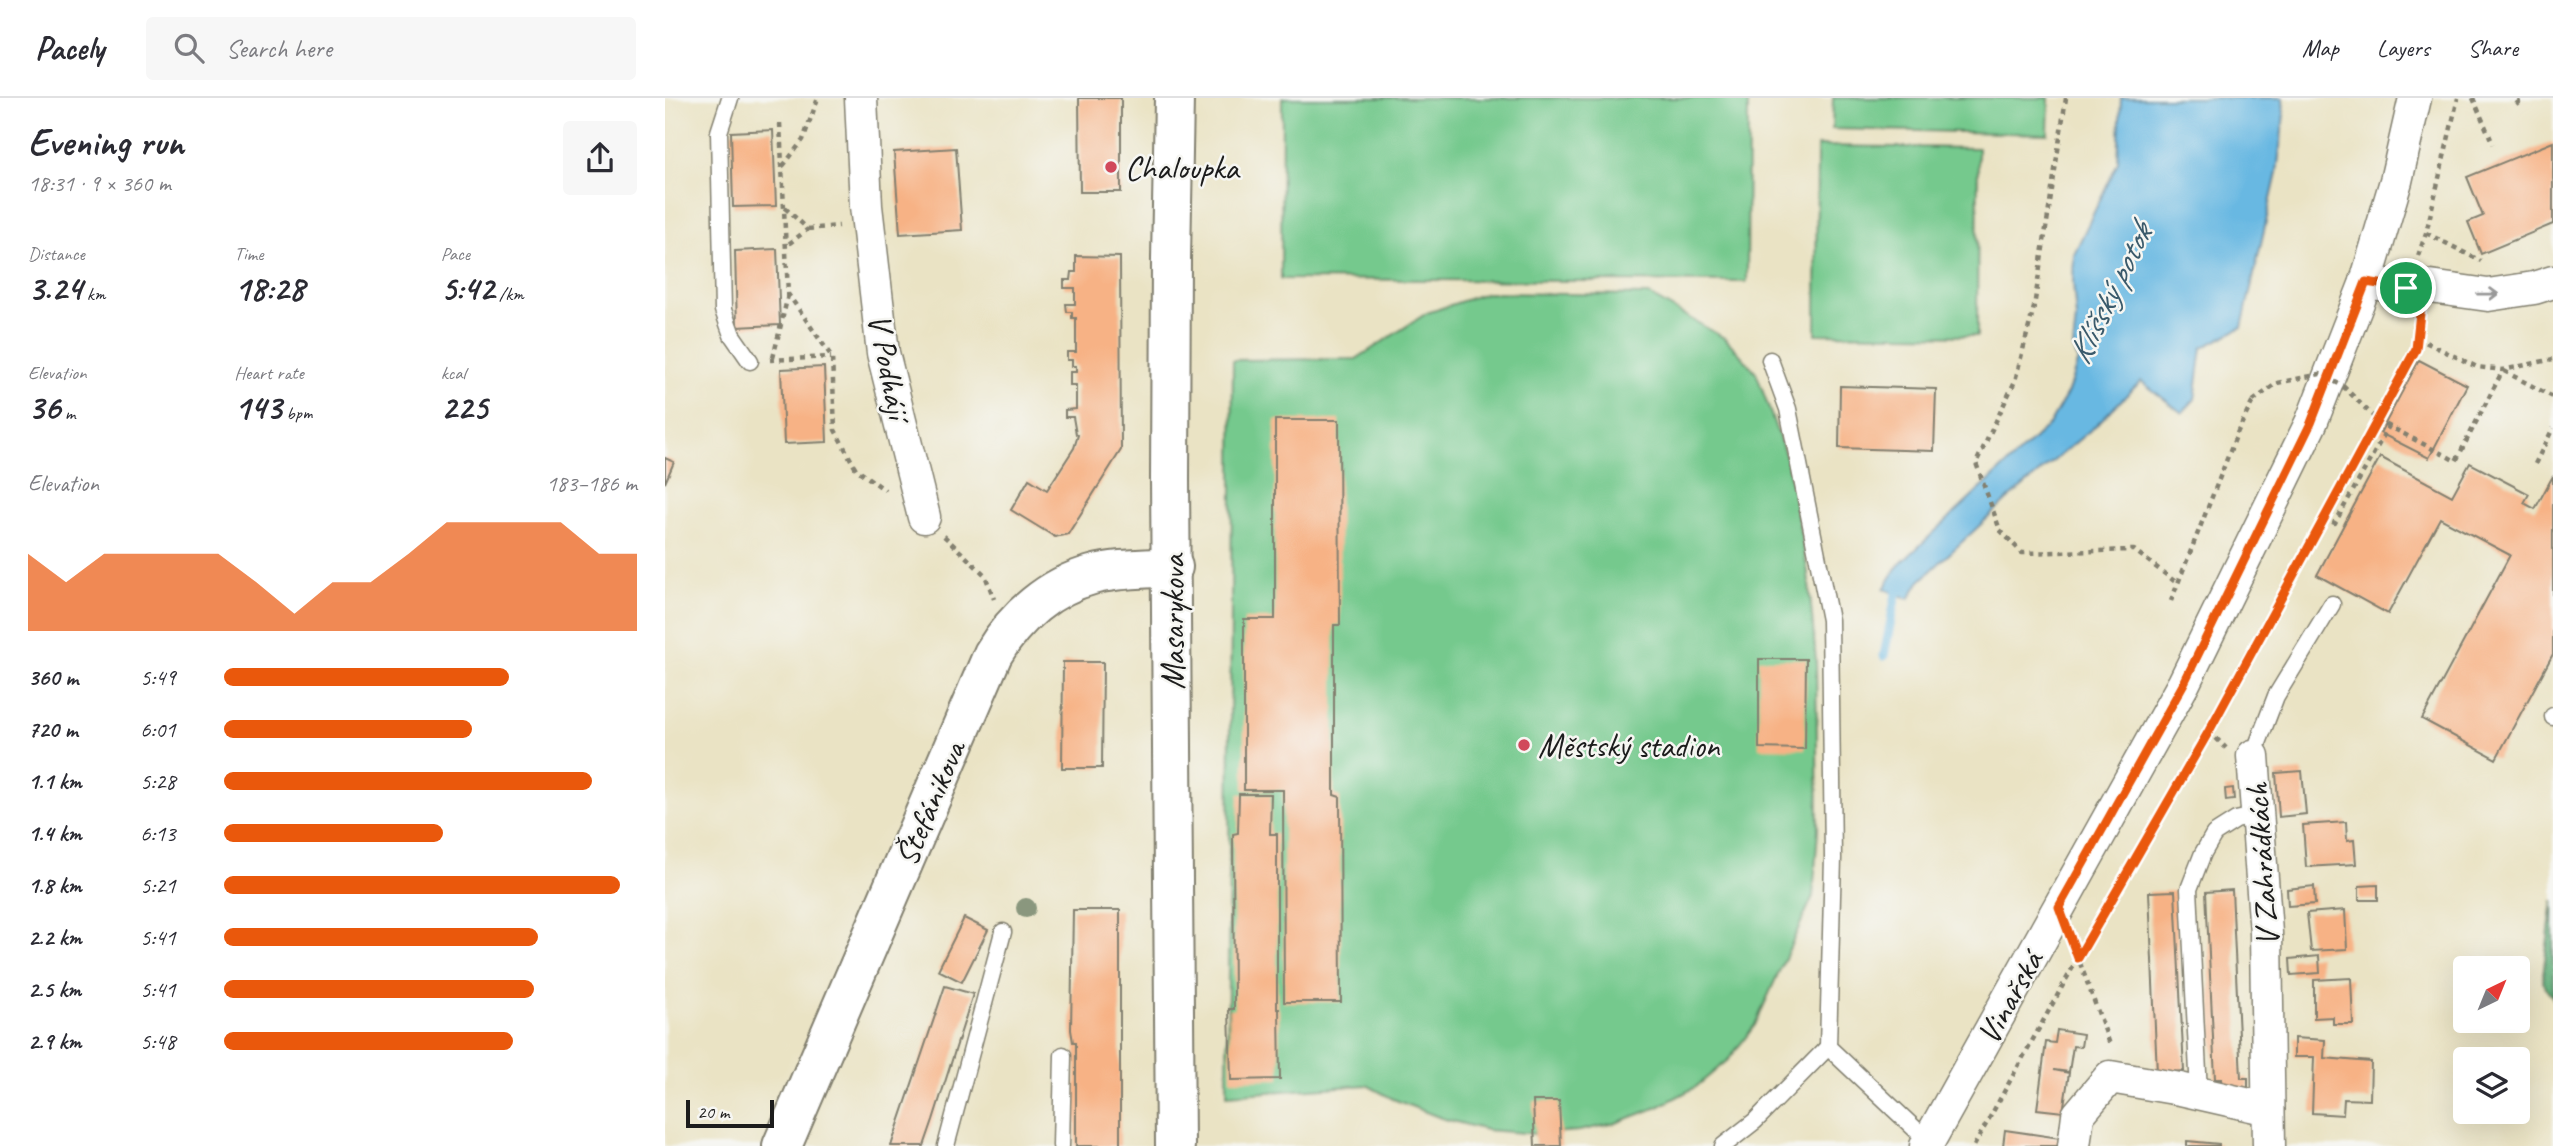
<!DOCTYPE html>
<html lang="en">
<head>
<meta charset="utf-8">
<style>
	body { margin:0; font-family:Caveat,sans-serif; background:#f7f7f7; color:#2b2b33; height:100vh; display:flex; flex-direction:column; font-size:26px; white-space:nowrap }
	* { box-sizing:border-box; margin:0 }
	p { font-size:23px; color:#7c7c81 }
	.icon { flex:none; width:38px; height:38px; fill:none; stroke:currentColor; stroke-width:2; stroke-linecap:round; stroke-linejoin:round }
	.map { position:relative; flex:1; overflow:hidden }
	.sheet { display:flex; flex-direction:column; background:#fff; width:665px }
	.sheet>* { flex:none }
	.needle { width:46px; rotate:43deg }
	.controls { position:absolute; left:1788px; top:858px; display:grid; gap:14px }
	.controls a { display:grid; place-items:center; width:77px; height:77px; border-radius:7px; background:#fff; box-shadow:0 7px 28px #0002; font-size:35px }
	.scale { position:absolute; left:21px; bottom:18px; width:88px; box-sizing:border-box; padding-left:7px; border:4px solid #1c1c1c; border-top:0; font-size:19px; line-height:24px; white-space:nowrap; color:#1c1c1c; -webkit-text-stroke:5px #f6f6f2; paint-order:stroke }
	.pin { position:absolute; display:grid; place-items:center; width:60px; height:60px; color:#fff; margin:-30px; border:4px solid #fff; border-radius:50%; box-shadow:0 2px 7px #0007 }
	.round { display:grid; place-items:center; flex:none; width:74px; height:74px; border-radius:7px; background:#f7f7f7 }
	.overview { display:flex; align-items:center; justify-content:space-between; height:119px; padding:0 28px }
	h1 { font-size:38px; font-weight:700; line-height:52px }
	.metrics { display:grid; grid-template-columns:repeat(3,1fr); gap:10px; height:119px; padding:7px 28px }
	.metrics div { display:grid; align-content:center }
	.metrics b { font-size:35px; font-weight:700 }
	.metrics small { font-size:19px; font-weight:400 }
	.metrics p { font-size:19px }
	.chart { height:196px; padding:14px 28px }
	.chart p { display:flex; justify-content:space-between }
	.chart svg { width:100%; height:126px; margin-top:7px; fill:#ea580c; opacity:.7 }
	ul { padding:0 28px; list-style:none; font-size:23px }
	li { display:grid; grid-template-columns:112px 84px 1fr; align-items:center; height:52px }
	li i { height:18px; border-radius:9px; background:#ea580c }
	header { display:flex; align-items:center; gap:42px; box-sizing:border-box; height:98px; padding:0 35px; background:#fff; border-bottom:2px solid #e1e1e2 }
	header strong { font-size:33px }
	nav { display:flex; gap:38px; margin-inline-start:auto; font-size:24px }
	.search { width:490px; height:63px; background:#f7f7f7; display:flex; align-items:center; gap:18px; box-sizing:border-box; padding:0 24px; border-radius:7px; color:#7c7c81; font-size:26px }
	main { display:flex; flex:1; min-height:0 }
	.map>svg:first-child { display:block }
	.green { fill:#74c98d; stroke:#487254; stroke-width:2 }
	.forest { fill:#5fad78; stroke:#3e644a; stroke-width:2 }
	.water { fill:#67b8e2; stroke:#426a7f; stroke-width:2 }
	.lines { fill:none; stroke-linecap:round; stroke-linejoin:round }
	.stream { stroke:#67b8e2; stroke-width:9 }
	.building { fill:#f7b285 }
	.service-casing { stroke:#838070; stroke-width:19 }
	.minor-casing { stroke:#838070; stroke-width:35 }
	.tertiary-casing { stroke:#838070; stroke-width:42 }
	.path { stroke:#838070; stroke-width:4.5; stroke-dasharray:5 5; stroke-linecap:butt }
	.service { stroke:#fff; stroke-width:16 }
	.minor { stroke:#fff; stroke-width:32 }
	.tertiary { stroke:#fff; stroke-width:38 }
	.path-bridge { stroke:#838070; stroke-width:4.5; stroke-dasharray:5 5; stroke-linecap:butt }
	.tree { fill:#8a977e }
	.oneway { stroke:#999 }
	.route-casing { stroke:#fff; stroke-width:14 }
	.route { stroke:#ea580c; stroke-width:9 }
	.poi-dot { fill:#d1495b; stroke:#f6f6f2; stroke-width:2.5 }
	.labels { text-anchor:middle; stroke-width:5; stroke-linejoin:round; paint-order:stroke }
	.poi-label { font-size:33px; fill:#1c1c1c; stroke:#f6f6f2; text-anchor:start }
	.street-label { font-size:33px; fill:#1c1c1c; stroke:#f6f6f2 }
	.water-label { font-size:35px; font-style:italic; fill:#3a5a6b; stroke:#f6f6f2 }
</style>
</head>
<body>
<header>
<strong>Pacely</strong>
<div class="search"><svg class="icon" aria-label="search" viewBox="0 0 24 24"><circle cx="10" cy="10" r="6"/><path d="M15 15l6 6"/></svg>Search here</div>
<nav><a>Map</a><a>Layers</a><a>Share</a></nav>
</header>
<main>
<section class="sheet">
<div class="overview"><div><h1>Evening run</h1><p>18:31 · 9 × 360 m</p></div><a class="round"><svg class="icon" aria-label="share" viewBox="0 0 24 24"><path d="M12 15V3M7 8l5-5 5 5M5 13v7h14v-7"/></svg></a></div>
<div class="metrics">
<div><p>Distance</p><b>3.24<small> km</small></b></div>
<div><p>Time</p><b>18:28</b></div>
<div><p>Pace</p><b>5:42<small> /km</small></b></div>
</div>
<div class="metrics">
<div><p>Elevation</p><b>36<small> m</small></b></div>
<div><p>Heart rate</p><b>143<small> bpm</small></b></div>
<div><p>kcal</p><b>225</b></div>
</div>
<div class="chart"><p><span>Elevation</span>183–186 m</p>
<svg viewBox="0 0 160 44" preserveAspectRatio="none"><path d="M0 44V17L10 27L20 17L30 17L40 17L50 17L60 27L70 38L80 27L90 27L100 17L110 6L120 6L130 6L140 6L150 17L160 17V44z"/></svg>
</div>
<ul>
<li><b>360 m</b>5:49<i style="width:69%"></i></li>
<li><b>720 m</b>6:01<i style="width:60%"></i></li>
<li><b>1.1 km</b>5:28<i style="width:89%"></i></li>
<li><b>1.4 km</b>6:13<i style="width:53%"></i></li>
<li><b>1.8 km</b>5:21<i style="width:96%"></i></li>
<li><b>2.2 km</b>5:41<i style="width:76%"></i></li>
<li><b>2.5 km</b>5:41<i style="width:75%"></i></li>
<li><b>2.9 km</b>5:48<i style="width:70%"></i></li>
</ul>
</section>
<div class="map">
<svg width="1888" height="1048" viewBox="0 0 1888 1048">
	<rect width="100%" height="100%" fill="#f6f6f2"/>
	<filter id="ink" filterUnits="userSpaceOnUse"><feTurbulence type="fractalNoise" baseFrequency=".0143" numOctaves="2"/><feDisplacementMap in="SourceGraphic" scale="14" xChannelSelector="R" yChannelSelector="G"/><feConvolveMatrix kernelMatrix="1 2 1 2 8 2 1 2 1" color-interpolation-filters="sRGB"/></filter>
	<filter id="wash" filterUnits="userSpaceOnUse"><feTurbulence type="fractalNoise" baseFrequency=".00686" numOctaves="4" result="noise"/><feDisplacementMap in="SourceGraphic" scale="28" xChannelSelector="R" yChannelSelector="G"/><feGaussianBlur stdDeviation="1.57" result="paint"/><feColorMatrix in="noise" values="0 0 0 0 0 0 0 0 0 0 0 0 0 0 0 0 0 1.4 0 .05"/><feComposite in="paint" operator="in"/></filter>
	<g filter="url(#wash)">
		<rect width="100%" height="100%" fill="#eae3c4"/>
		<g class="green">
			<polygon points="617,0 1083,0 1082,184 616,181"/>
			<polygon points="1168,0 1384,0 1383,36 1167,31"/>
			<polygon points="1152,48 1313,50 1312,238 1151,236"/>
			<polygon points="821,195 984,197 1061,241 1091,274 1122,362 1143,475 1151,563 1153,732 1148,798 1090,927 1064,961 1031,989 993,1009 951,1025 914,1033 872,1036 821,1032 776,1020 728,1001 702,987 562,997 568,262 691,261 762,215"/>
		</g>
		<polygon class="forest" points="1888,803 1888,900 1877,884"/>
		<polygon class="water" points="1456,0 1618,0 1619,16 1612,75 1577,229 1537,250 1530,301 1517,315 1476,283 1429,329 1342,402 1254,484 1244,501 1219,491 1233,468 1384,327 1403,294 1413,262 1408,249 1411,221 1408,183 1409,156 1453,64"/>
		<g class="lines">
			<polyline class="stream" points="1219,558 1231,496 1238,489"/>
		</g>
		<g id="blocks">
			<g class="building">
				<polygon points="414,0 456,0 456,94 415,94"/>
				<polygon points="108,32 111,108 68,109 66,34"/>
				<polygon points="1888,44 1888,126 1816,156 1803,124 1818,118 1802,79"/>
				<polygon points="291,50 297,132 235,136 229,54"/>
				<polygon points="112,151 115,227 72,229 70,153"/>
				<polygon points="411,158 455,159 456,352 403,436 390,439 346,412 364,381 382,392 409,350 413,337 411,336 408,319 400,319 400,312 411,311 411,287 405,287 405,274 411,274 411,268 407,268 407,262 402,262 402,254 411,254 411,220 407,220 407,214 402,214 401,206 410,206 410,190 399,190 399,182 406,182 407,174 411,174"/>
				<polygon points="1754,262 1802,287 1764,360 1715,335"/>
				<polygon points="159,269 162,344 119,346 116,271"/>
				<polygon points="1175,288 1271,291 1269,353 1174,350"/>
				<polygon points="610,322 674,322 675,527 669,527 669,697 675,699 676,904 619,904 618,692 579,692 579,521 610,521"/>
				<polygon points="1715,359 1787,398 1805,365 1864,396 1859,405 1870,411 1888,378 1888,556 1831,661 1757,621 1845,457 1775,420 1723,516 1652,477"/>
				<polygon points="0,360 9,364 0,385"/>
				<polygon points="1094,561 1141,561 1140,651 1094,650"/>
				<polygon points="398,564 438,564 437,670 397,670"/>
				<polygon points="1637,673 1641,716 1614,719 1611,675"/>
				<polygon points="1568,690 1569,702 1561,703 1560,691"/>
				<polygon points="574,696 606,696 605,736 612,736 612,911 614,911 615,981 566,982 564,911 569,911 568,736 573,735"/>
				<polygon points="1681,724 1682,743 1689,742 1691,766 1641,769 1638,727"/>
				<polygon points="1713,787 1713,802 1694,802 1694,788"/>
				<polygon points="1649,788 1650,806 1623,808 1622,791"/>
				<polygon points="1567,792 1576,980 1583,980 1583,993 1557,994 1556,981 1550,981 1541,794"/>
				<polygon points="1510,793 1519,973 1492,975 1484,794"/>
				<polygon points="408,812 455,812 455,1048 411,1048 411,944 408,944 406,932"/>
				<polygon points="1680,812 1682,851 1646,853 1642,815"/>
				<polygon points="299,820 323,832 297,884 273,872"/>
				<polygon points="1654,858 1655,875 1626,877 1625,861"/>
				<polygon points="1686,880 1688,926 1668,926 1668,919 1649,920 1649,882"/>
				<polygon points="280,888 308,896 268,1022 259,1048 226,1048"/>
				<polygon points="1392,932 1418,936 1416,949 1408,948 1404,974 1389,972 1404,975 1398,1014 1372,1011 1381,944 1390,945"/>
				<polygon points="1629,940 1660,942 1659,960 1706,964 1705,1002 1679,1001 1678,1017 1647,1015 1649,959 1629,959"/>
				<polygon points="868,1003 894,1003 896,1048 870,1048"/>
				<polygon points="1340,1032 1395,1040 1394,1048 1338,1048"/>
				<polygon points="1522,1043 1554,1046 1554,1048 1522,1048"/>
			</g>
		</g>
	</g>
	<g filter="url(#ink)">
		<use href="#blocks" fill-opacity="0" stroke="#838070" stroke-width="2"/>
		<g class="lines">
			<defs>
				<g id="service">
					<polyline points="65,0 54,34 58,212 67,237 85,263"/>
					<polyline points="1105,262 1123,311 1165,522 1168,760 1163,949 1264,1044"/>
					<polyline points="1888,619 1888,618"/>
					<polyline points="1588,658 1611,598 1667,506"/>
					<polyline points="1534,995 1524,791 1538,755 1549,736 1571,722 1593,717"/>
					<polyline points="281,1048 338,834"/>
					<polyline points="396,1048 398,957"/>
					<polyline points="1058,1048 1090,1023 1163,949"/>
				</g>
				<g id="minor">
					<polyline points="196,0 201,108 218,255 259,419"/>
					<polyline points="1701,184 1741,190 1758,188 1823,197 1869,190 1888,184"/>
					<polyline points="1588,658 1601,835 1604,1048"/>
					<polyline points="1261,1048 1519,585 1646,325 1701,184 1731,83 1750,0"/>
					<polyline points="1409,1048 1413,1017 1445,979 1515,991 1603,1011"/>
				</g>
				<g id="tertiary">
					<polyline points="509,0 506,161 505,381 510,1048"/>
					<path d="M117,1048l211,-492c22,-37 57,-68 99,-79 26,-7 54,-6 81,-8"/>
				</g>
			</defs>
			<use href="#service" class="service-casing"/>
			<use href="#minor" class="minor-casing"/>
			<use href="#tertiary" class="tertiary-casing"/>
			<g class="path">
				<polyline points="1401,0 1369,209 1350,283 1311,365 1335,432 1357,455 1469,452 1513,486"/>
				<polyline points="1808,0 1828,46"/>
				<polyline points="1851,6 1859,0"/>
				<polyline points="115,25 123,196 167,259 170,332 191,371 220,392"/>
				<polyline points="118,68 138,42 153,0"/>
				<polyline points="120,110 143,131 121,148"/>
				<polyline points="143,131 174,128"/>
				<polyline points="1761,135 1816,163"/>
				<polyline points="1753,158 1761,135 1793,0"/>
				<polyline points="1752,240 1812,269 1838,272 1888,261"/>
				<polyline points="108,260 123,197"/>
				<polyline points="105,262 166,259"/>
				<polyline points="1839,273 1888,299"/>
				<polyline points="1712,322 1791,363 1838,272"/>
				<polyline points="1870,366 1888,330"/>
				<polyline points="1658,420 1670,425 1724,328"/>
				<polyline points="279,438 320,477 329,501"/>
				<polyline points="1506,503 1573,333 1588,303"/>
				<polyline points="1544,633 1561,650"/>
				<polyline points="1408,846 1446,949"/>
				<polyline points="1309,1048 1413,860 1544,633 1751,251 1755,217"/>
			</g>
			<use href="#service" class="service"/>
			<use href="#minor" class="minor"/>
			<use href="#tertiary" class="tertiary"/>
			<polyline class="path-bridge" points="1588,303 1612,285 1655,276 1678,288 1712,322"/>
		</g>
		<circle class="tree" cx="361" cy="810" r="10"/>
		<defs><path id="oneway-shaft" d="M-6 0H5M1.5-3L5.5 0L1.5 3" fill="none" stroke-width="1.6" stroke-linecap="round" stroke-linejoin="round" transform="scale(1.75)"/></defs>
		<use class="oneway" href="#oneway-shaft" transform="translate(1823 196) rotate(-1)"/>
	</g>
	<g class="lines" filter="url(#ink)">
		<defs>
			<polygon id="route" points="1701,184 1741,190 1758,188 1751,251 1544,633 1413,860 1394,809 1519,585 1646,325"/>
		</defs>
		<use href="#route" class="route-casing"/>
		<use href="#route" class="route"/>
	</g>
	<g class="poi-dot">
		<circle cx="446" cy="69" r="7"/>
		<circle cx="859" cy="647" r="7"/>
	</g>
	<g class="labels">
		<g class="poi-label">
			<text x="460" y="81">Chaloupka</text>
			<text x="873" y="659">Městský stadion</text>
		</g>
		<g class="street-label">
			<text transform="translate(225 268) rotate(79)" y="12">V Podhájí</text>
			<text transform="translate(507 524) rotate(-90)" y="12">Masarykova</text>
			<text transform="translate(264 705) rotate(-67)" y="12">Štefánikova</text>
			<text transform="translate(1596 767) rotate(-94)" y="12">V Zahrádkách</text>
			<text transform="translate(1344 899) rotate(-61)" y="12">Vinařská</text>
		</g>
		<g class="water-label">
			<text transform="translate(1444 196) rotate(-64)" y="12">Klíšský potok</text>
		</g>
	</g>
</svg>
<div class="controls">
<a><svg class="needle" viewBox="-14 -14 28 28"><path d="M0-13l5 13h-10z" fill="#e53935"/><path d="M0 13l5-13h-10z" fill="#7c7c81"/></svg></a>
<a><svg class="icon" aria-label="layers" viewBox="0 0 24 24"><path d="M12 4l9 5-9 5-9-5zM3 14l9 5 9-5"/></svg></a>
</div>
<div class="scale">20 m</div>
<div class="pin" style="left:1741px;top:190px;background:#1e9e55"><svg class="icon" aria-label="arrive" viewBox="0 0 24 24"><path d="M6 21V4h12l-3 4 3 4H6"/></svg></div>
</div>
</main>
</body>
</html>
